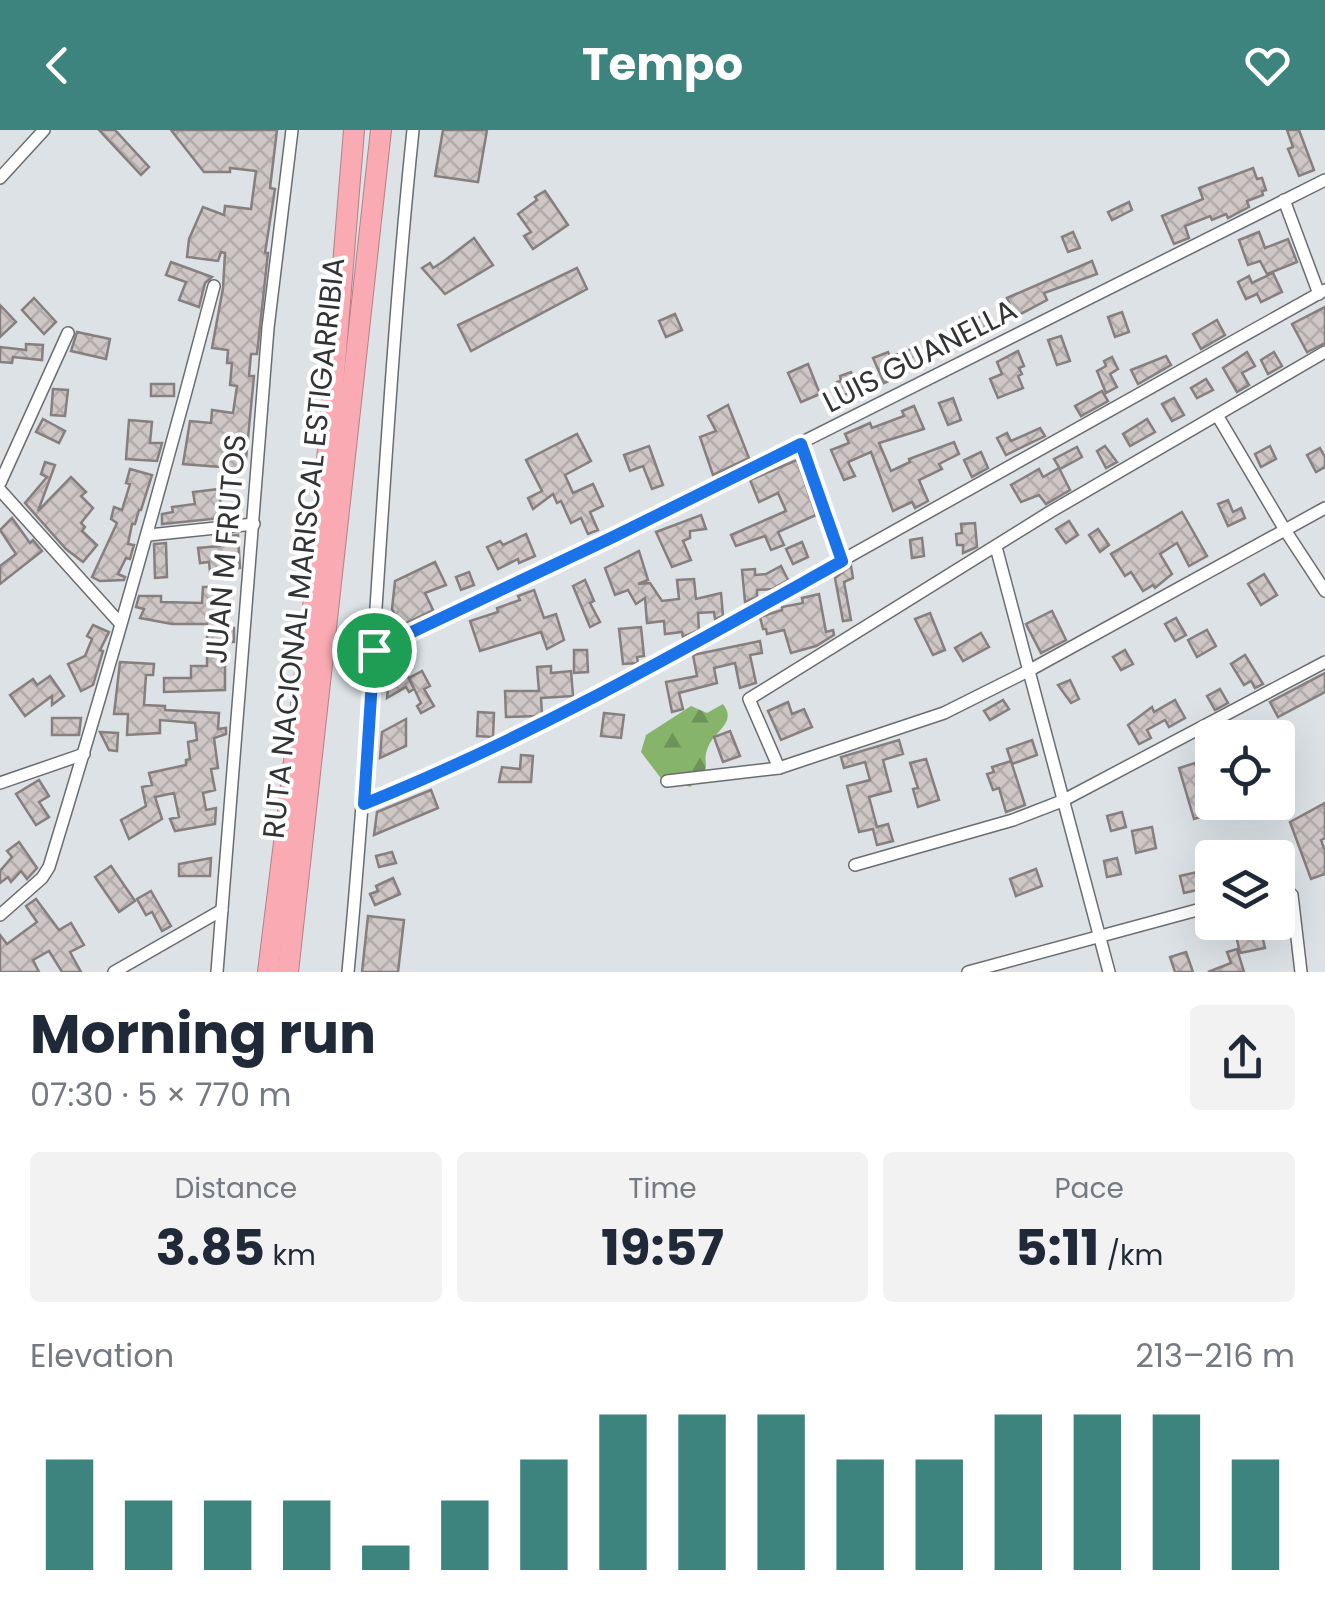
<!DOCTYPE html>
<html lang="en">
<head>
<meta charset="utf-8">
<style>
	body { margin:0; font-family:Poppins,sans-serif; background:#f2f2f3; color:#1f2937; height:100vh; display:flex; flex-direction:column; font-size:38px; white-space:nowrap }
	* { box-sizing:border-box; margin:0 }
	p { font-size:32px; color:#747a83 }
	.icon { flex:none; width:55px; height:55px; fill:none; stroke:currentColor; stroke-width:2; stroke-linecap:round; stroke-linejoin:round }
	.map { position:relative; height:842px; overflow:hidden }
	.drawer { display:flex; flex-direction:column; background:#fff; flex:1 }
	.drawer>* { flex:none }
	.controls { position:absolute; left:1195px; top:590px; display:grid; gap:20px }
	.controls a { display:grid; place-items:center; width:100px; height:100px; border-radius:10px; background:#fff; box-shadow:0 10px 40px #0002; font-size:50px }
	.pin { position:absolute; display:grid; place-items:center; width:85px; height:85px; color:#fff; margin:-42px; border:5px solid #fff; border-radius:50%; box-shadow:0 2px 10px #0007 }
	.round { display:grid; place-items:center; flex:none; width:105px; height:105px; border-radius:10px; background:#f2f2f3 }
	.overview { display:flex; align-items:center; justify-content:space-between; height:170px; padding:0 30px }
	h1 { font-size:55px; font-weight:700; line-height:75px }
	.metrics { display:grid; grid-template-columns:repeat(3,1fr); gap:15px; height:170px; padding:10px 30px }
	.metrics div { display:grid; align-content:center; border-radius:10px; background:#f2f2f3; text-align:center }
	.metrics b { font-size:50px; font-weight:700 }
	.metrics small { font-size:28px; font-weight:400 }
	.metrics p { font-size:28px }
	.chart { height:280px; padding:20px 30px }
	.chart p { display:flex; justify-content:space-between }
	.chart svg { width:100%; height:180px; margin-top:10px; stroke:#3d847f; stroke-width:6 }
	header { display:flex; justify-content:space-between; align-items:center; height:130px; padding:0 30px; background:#3d847f; color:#fff; font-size:45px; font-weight:700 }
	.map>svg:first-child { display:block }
	.forest { fill:url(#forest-firs) }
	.building { fill:url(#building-cross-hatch); stroke:#877f7f; stroke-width:2.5 }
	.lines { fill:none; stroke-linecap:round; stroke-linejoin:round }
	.street-casing { stroke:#696d71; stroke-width:14 }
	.highway-casing { stroke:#b48086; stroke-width:22 }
	.street { stroke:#fff; stroke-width:11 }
	.highway { stroke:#faaab2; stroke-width:20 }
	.route-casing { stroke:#fff; stroke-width:20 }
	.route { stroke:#1a73e8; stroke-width:12 }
	.labels { text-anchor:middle; stroke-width:8; stroke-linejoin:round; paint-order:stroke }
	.street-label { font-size:30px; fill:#313335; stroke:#fff }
</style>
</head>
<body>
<header><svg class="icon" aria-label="back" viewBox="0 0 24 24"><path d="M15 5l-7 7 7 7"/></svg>Tempo<svg class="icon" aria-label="heart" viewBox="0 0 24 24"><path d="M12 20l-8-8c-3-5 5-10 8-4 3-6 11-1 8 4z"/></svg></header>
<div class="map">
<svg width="1325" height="842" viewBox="0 0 1325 842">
	<defs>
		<pattern id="forest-firs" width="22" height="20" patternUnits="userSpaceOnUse" patternTransform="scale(2.5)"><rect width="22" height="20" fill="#85b46a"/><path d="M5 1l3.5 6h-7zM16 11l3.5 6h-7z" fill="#6d9358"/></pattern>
		<pattern id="building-cross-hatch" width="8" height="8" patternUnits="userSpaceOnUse" patternTransform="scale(2.5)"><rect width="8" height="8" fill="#cec7c6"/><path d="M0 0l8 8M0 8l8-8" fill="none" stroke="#b1abab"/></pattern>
	</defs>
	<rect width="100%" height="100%" fill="#dce2e6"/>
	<path class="forest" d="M723,574c14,18 -7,26 -14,41 -10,21 8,18 -19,42l-8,-4 -19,-2 -22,-29 5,-17 45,-29 16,7z"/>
	<g class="building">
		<polygon points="99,0 115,0 149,37 141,45"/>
		<polygon points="171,0 277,0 270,58 275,59 265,123 268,123 257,224 251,224 249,246 254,246 245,339 183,334 190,291 211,293 212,280 233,283 237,256 230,255 232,233 227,233 228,220 212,218 223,158 225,123 221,122 218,131 187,127 189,109 203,77 224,85 225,76 251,79 256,41 230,38 230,42 204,42"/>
		<polygon points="443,0 487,0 478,52 435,46"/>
		<polygon points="1287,0 1299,0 1314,40 1299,46 1288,19 1293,17"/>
		<polygon points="1253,38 1257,49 1262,48 1266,60 1262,61 1263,65 1247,71 1249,77 1228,88 1226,84 1212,90 1210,86 1185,96 1189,108 1174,114 1162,86 1203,69 1199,58"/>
		<polygon points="545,61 568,95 533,119 524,106 531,102 518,84 537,70 535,67"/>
		<polygon points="1129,72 1132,80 1112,90 1108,82"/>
		<polygon points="1073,102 1080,118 1068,122 1062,107"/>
		<polygon points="1259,102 1265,118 1288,109 1297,132 1267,144 1260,131 1248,135 1239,110"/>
		<polygon points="474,108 493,135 445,164 422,138 430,133 433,138 444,131"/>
		<polygon points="1092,131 1097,144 1044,163 1047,170 1015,187 1007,168"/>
		<polygon points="171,132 212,147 205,153 199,177 179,170 186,152 166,145"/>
		<polygon points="577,138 587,159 471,221 458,195"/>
		<polygon points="1273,143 1282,162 1261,172 1257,164 1246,169 1238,152 1249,146 1252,153"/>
		<polygon points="34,168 56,192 44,204 22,180"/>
		<polygon points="0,175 16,192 0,207"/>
		<polygon points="1325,177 1325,213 1307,222 1292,194"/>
		<polygon points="1122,182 1129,202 1115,207 1108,187"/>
		<polygon points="675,184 682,200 666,207 659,191"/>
		<polygon points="982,186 989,204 976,210 969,191"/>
		<polygon points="1217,190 1225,205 1201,219 1193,204"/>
		<polygon points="77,202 110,209 106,229 71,221"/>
		<polygon points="1061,206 1070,231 1057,235 1048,210"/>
		<polygon points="26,214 43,215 42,230 13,227 12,233 0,232 0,217 26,220"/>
		<polygon points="917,217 923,233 897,243 898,247 884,253 873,228 888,222 890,227"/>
		<polygon points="1018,221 1024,236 1019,238 1022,244 1018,246 1023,258 998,268 990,249 1002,244 997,232"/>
		<polygon points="1247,222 1255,236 1242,243 1249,255 1237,262 1223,238"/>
		<polygon points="1274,222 1282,236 1268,244 1261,230"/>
		<polygon points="1166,226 1171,235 1138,254 1131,240"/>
		<polygon points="1112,227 1118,239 1110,244 1117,257 1106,263 1097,241 1106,236 1104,231"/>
		<polygon points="808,234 820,264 801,272 788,243"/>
		<polygon points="851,242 858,260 841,266 837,252 841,251 840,246"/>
		<polygon points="1206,249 1213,260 1197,268 1191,258"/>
		<rect x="151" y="254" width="23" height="12"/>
		<polygon points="53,259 68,260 65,286 51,285"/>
		<polygon points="1102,261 1108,271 1081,286 1075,276"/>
		<polygon points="953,268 961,290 948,295 939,273"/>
		<polygon points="1174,268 1184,285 1172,291 1162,274"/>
		<polygon points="728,275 749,328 713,345 700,307 716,301 708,286"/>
		<polygon points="914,276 924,299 879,313 891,341 910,332 909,329 954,312 959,324 939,334 942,339 919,350 928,371 915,378 912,372 893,381 871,322 848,332 855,346 844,350 831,320 849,313 845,304 870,293 872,298 904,286 902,281"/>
		<polygon points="43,289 65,301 59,313 36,302"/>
		<polygon points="1147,289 1155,302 1130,316 1123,304"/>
		<polygon points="129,290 152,292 150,313 162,313 157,331 126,329"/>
		<polygon points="1040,298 1045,306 1006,325 997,308 1007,303 1011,311"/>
		<polygon points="577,304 591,331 565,345 573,363 593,354 603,376 590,382 598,400 588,404 581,388 571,393 561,371 557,373 553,364 533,379 528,368 542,361 526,330"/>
		<polygon points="649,316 663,355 652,359 643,336 630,341 624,325"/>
		<polygon points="1105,316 1117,332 1106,338 1097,321"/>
		<polygon points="1270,316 1276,329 1261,337 1255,324"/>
		<polygon points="1077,317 1082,327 1060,339 1054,329"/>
		<polygon points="1320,318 1325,327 1325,337 1316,342 1307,325"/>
		<polygon points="981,322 988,338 972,347 964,330"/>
		<polygon points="797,330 816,385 778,402 784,415 771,420 765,406 736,416 731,405 786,381 778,363 759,372 750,350"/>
		<polygon points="45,332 55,335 38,381 71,347 86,362 81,366 93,378 81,393 85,397 82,401 97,415 83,432 66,419 25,373 47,347 41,344"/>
		<polygon points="1059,338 1070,360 1046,374 1039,365 1021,372 1011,355 1039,339 1043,347"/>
		<polygon points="130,339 152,345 141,380 139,380 135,394 132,394 128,414 134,415 133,418 130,429 126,428 118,444 125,447 124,450 100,451 92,447 117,393 111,389 114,377 122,380 130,354 126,353"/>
		<polygon points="219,359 222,388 162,394 162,384 173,382 172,377 195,374 193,362"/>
		<polygon points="1228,370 1233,382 1241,378 1245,388 1228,396 1218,374"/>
		<polygon points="1182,382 1207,426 1189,436 1177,413 1160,424 1172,444 1155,458 1153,455 1143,461 1131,442 1125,446 1111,424"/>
		<polygon points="701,385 706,399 690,401 690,408 683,411 691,430 672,437 656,402"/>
		<polygon points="12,388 30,413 33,410 42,421 0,454 0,436 16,424 0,400"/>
		<polygon points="1069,391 1078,405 1066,413 1056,399"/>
		<polygon points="975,393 977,417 963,423 963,415 957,415 956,404 962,403 961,394"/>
		<polygon points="1098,399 1109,415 1100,422 1089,405"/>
		<polygon points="526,404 535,426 519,433 518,429 498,439 487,417 500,411 503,415"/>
		<polygon points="238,405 240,438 210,442 209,432 200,433 198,418 220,416 219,407"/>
		<polygon points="922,408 924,426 912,428 910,410"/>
		<polygon points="802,412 808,427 793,434 786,419"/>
		<polygon points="166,413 167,447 155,448 154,414"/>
		<polygon points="639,421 648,450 638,454 650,453 662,471 679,469 677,450 694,449 696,469 721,463 723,486 715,489 714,482 698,483 699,500 683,507 682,502 665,504 664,491 647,493 645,468 636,474 628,460 615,465 605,438"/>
		<polygon points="435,432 446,455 425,463 433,480 400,496 392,479 395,451"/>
		<polygon points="781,436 788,450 772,459 757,460 757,467 745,472 742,440 755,439 755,445 766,444"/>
		<polygon points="851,436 853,448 844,452 851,490 843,491 835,448"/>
		<polygon points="469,442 474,455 461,460 456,447"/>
		<polygon points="1264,444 1277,465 1261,475 1248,454"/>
		<polygon points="585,450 594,471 590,473 600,492 590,497 573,456"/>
		<polygon points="203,457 219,457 222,498 234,498 234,512 219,512 219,536 225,536 225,560 164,562 164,548 191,548 191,536 207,536 207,494 172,494 140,488 144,479 136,477 139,466 161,466 161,472 202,473"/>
		<polygon points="534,460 544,488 556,484 564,510 547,519 541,502 480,521 470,491 498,482 497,478 520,470 518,466"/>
		<polygon points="819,464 826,502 833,500 834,505 816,516 791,523 784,500 767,504 766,499 763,499 760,487 782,480 782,477 803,473 802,468"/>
		<polygon points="1052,481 1066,510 1041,523 1026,494"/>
		<polygon points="930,483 945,520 933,525 915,489"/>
		<polygon points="1176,488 1186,505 1175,511 1165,494"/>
		<polygon points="93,495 109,502 100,520 103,521 93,555 81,561 68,534 85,526 92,509 87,506"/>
		<polygon points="641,497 644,526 637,527 638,533 623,534 619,499"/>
		<polygon points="1207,500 1216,516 1197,527 1188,510"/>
		<polygon points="981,503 989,517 963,531 955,518"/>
		<polygon points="760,511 762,523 750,525 756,553 740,558 735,533 714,538 717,553 679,563 683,579 672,582 666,552 697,546 693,525"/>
		<polygon points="574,520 587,520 588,542 574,543"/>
		<polygon points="1125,520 1133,534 1121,540 1113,527"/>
		<polygon points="1245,525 1263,554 1255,558 1251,551 1244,555 1231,534"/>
		<polygon points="120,532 154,534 153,545 146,545 144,575 165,576 165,580 219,583 218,599 226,598 226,604 214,608 218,638 211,639 215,660 203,663 206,680 216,678 215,694 175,701 170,689 179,687 174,663 155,667 162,689 129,709 121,690 146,676 142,657 152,655 149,643 186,635 186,630 190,629 188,612 197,610 195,593 160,590 160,603 127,605 128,584 114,584"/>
		<polygon points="402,534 414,559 409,562 406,557 387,568 390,540"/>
		<polygon points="551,536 551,543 571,541 573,566 541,568 542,584 538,586 506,587 505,561 539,561 537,537"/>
		<polygon points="422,541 430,556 424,559 434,576 421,583 417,576 421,573 409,548"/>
		<polygon points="1325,543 1325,562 1278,587 1270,572"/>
		<polygon points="50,546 64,566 52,575 52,566 25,586 10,565 33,549 37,555"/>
		<polygon points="1070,550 1079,569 1071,573 1058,555"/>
		<polygon points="1220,559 1228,573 1215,580 1207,566"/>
		<polygon points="1003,570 1009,579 990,590 984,581"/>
		<polygon points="1175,570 1185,588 1169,597 1165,590 1147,600 1151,608 1139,614 1128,595 1152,577 1154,582"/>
		<polygon points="788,572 792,584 804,579 812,597 781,610 768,581"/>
		<polygon points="478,582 494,583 493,607 477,606"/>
		<polygon points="604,583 624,585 621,608 601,606"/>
		<polygon points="52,588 81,588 79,605 52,605"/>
		<polygon points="406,589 406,616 380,628 382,602"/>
		<polygon points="1252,593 1256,608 1239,608 1237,598"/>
		<polygon points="730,601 740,626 723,632 714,607"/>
		<polygon points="100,602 118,603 117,621 109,620"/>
		<polygon points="899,610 903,624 883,630 891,661 869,667 877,697 888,694 893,711 877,715 873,699 859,702 847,656 870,650 865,632 844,638 841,627"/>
		<polygon points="1032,610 1037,625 1012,634 1007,619"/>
		<polygon points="521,625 533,626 531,652 499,652 502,637 520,639"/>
		<polygon points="926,629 939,670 918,677 913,659 918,658 910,633"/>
		<polygon points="1011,631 1025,675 1006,682 999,658 993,660 987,644 994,642 992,637"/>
		<polygon points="1195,633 1203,661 1212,658 1212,671 1207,673 1210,684 1194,689 1179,638"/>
		<polygon points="39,650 49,666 39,672 49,687 36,695 16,664"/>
		<polygon points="431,660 438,678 374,705 377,682"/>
		<polygon points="1325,673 1325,708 1321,710 1325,721 1325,744 1311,749 1290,692"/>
		<polygon points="1122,682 1126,697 1111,701 1107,686"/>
		<polygon points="1152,697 1156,718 1136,723 1132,701"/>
		<polygon points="19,712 37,738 27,749 21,741 11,752 8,747 0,753 0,741 12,727 7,721"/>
		<polygon points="392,722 396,733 379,737 376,726"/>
		<polygon points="211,728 210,746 179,746 179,734"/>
		<polygon points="1117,728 1121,744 1107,747 1104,731"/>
		<polygon points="111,736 135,771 119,782 95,747"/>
		<polygon points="1036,739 1042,756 1016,766 1010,749"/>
		<polygon points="1202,741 1206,758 1184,763 1180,746"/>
		<polygon points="393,748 400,764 375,775 370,764 378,761 376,756"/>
		<polygon points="151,761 171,796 162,801 152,782 146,785 137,769"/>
		<polygon points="36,769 59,800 71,793 84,815 70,822 81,842 62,842 49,821 33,830 39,842 0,842 0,805 7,814 37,792 26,776"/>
		<polygon points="368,786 404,790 398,842 362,842"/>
		<polygon points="1233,792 1259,792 1265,818 1240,823"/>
		<polygon points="1237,819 1244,842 1208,842 1231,833 1227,822"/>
		<polygon points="1186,822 1193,842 1175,842 1170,827"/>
	</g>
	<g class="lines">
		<defs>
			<g id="street">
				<polyline points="0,48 44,0"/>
				<polyline points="1284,70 1319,164"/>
				<polyline points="1217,285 1285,400 1325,461"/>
				<polyline points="801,314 843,431"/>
				<polyline points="0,353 68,203"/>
				<polyline points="0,360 119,492"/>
				<polyline points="149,405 254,394"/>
				<polyline points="996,417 1109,842"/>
				<polyline points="373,519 613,407 1325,50"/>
				<polyline points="779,638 749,569 1050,382 1325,222"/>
				<polyline points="667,651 779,638 944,583 1030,540 1325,378"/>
				<polyline points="0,653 84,624"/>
				<polyline points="364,674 530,601 648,539 1325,160"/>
				<polyline points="855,735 1013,690 1062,671 1325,532"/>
				<polyline points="1278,758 1285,759 1292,765 1301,842"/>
				<path d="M0,785l42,-37 7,-11c59,-193 114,-386 165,-581"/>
				<polyline points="114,842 222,780"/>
				<polyline points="217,842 268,198 292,0"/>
				<path d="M348,842c27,-280 36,-562 65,-842"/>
				<polyline points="968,842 1212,776"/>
			</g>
			<g id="highway">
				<polyline points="268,842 319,429 354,0"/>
				<polyline points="288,842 381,0"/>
			</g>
		</defs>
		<use href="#street" class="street-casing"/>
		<use href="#highway" class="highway-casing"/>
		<use href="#street" class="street"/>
		<use href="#highway" class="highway"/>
	</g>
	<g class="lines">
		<defs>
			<path id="route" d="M801,314l41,117c-156,87 -311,176 -478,243l10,-154 239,-113z"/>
		</defs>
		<use href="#route" class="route-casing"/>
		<use href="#route" class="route"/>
	</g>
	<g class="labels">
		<g class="street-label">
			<text transform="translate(920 226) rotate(-27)" y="10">LUIS GUANELLA</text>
			<text transform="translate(304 418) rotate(-84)" y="10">RUTA NACIONAL MARISCAL ESTIGARRIBIA</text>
			<text transform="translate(226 419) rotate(-85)" y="10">JUAN M FRUTOS</text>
		</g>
	</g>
</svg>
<div class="controls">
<a><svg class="icon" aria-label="locate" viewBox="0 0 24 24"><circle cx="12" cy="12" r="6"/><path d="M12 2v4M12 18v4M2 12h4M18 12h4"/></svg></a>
<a><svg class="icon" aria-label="layers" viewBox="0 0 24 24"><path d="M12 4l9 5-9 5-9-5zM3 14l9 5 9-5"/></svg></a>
</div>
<div class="pin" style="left:374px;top:520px;background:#1e9e55"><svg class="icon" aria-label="arrive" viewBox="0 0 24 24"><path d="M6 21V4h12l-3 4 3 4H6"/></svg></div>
</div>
<section class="drawer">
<div class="overview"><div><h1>Morning run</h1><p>07:30 · 5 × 770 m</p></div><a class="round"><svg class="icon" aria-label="share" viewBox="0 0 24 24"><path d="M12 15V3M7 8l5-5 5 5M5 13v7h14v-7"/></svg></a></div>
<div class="metrics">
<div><p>Distance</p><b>3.85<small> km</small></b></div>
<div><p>Time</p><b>19:57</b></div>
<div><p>Pace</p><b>5:11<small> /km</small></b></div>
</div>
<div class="chart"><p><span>Elevation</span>213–216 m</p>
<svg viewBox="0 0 160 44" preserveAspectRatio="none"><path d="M5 44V17M15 44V27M25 44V27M35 44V27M45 44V38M55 44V27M65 44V17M75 44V6M85 44V6M95 44V6M105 44V17M115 44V17M125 44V6M135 44V6M145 44V6M155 44V17"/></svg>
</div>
</section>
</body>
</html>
